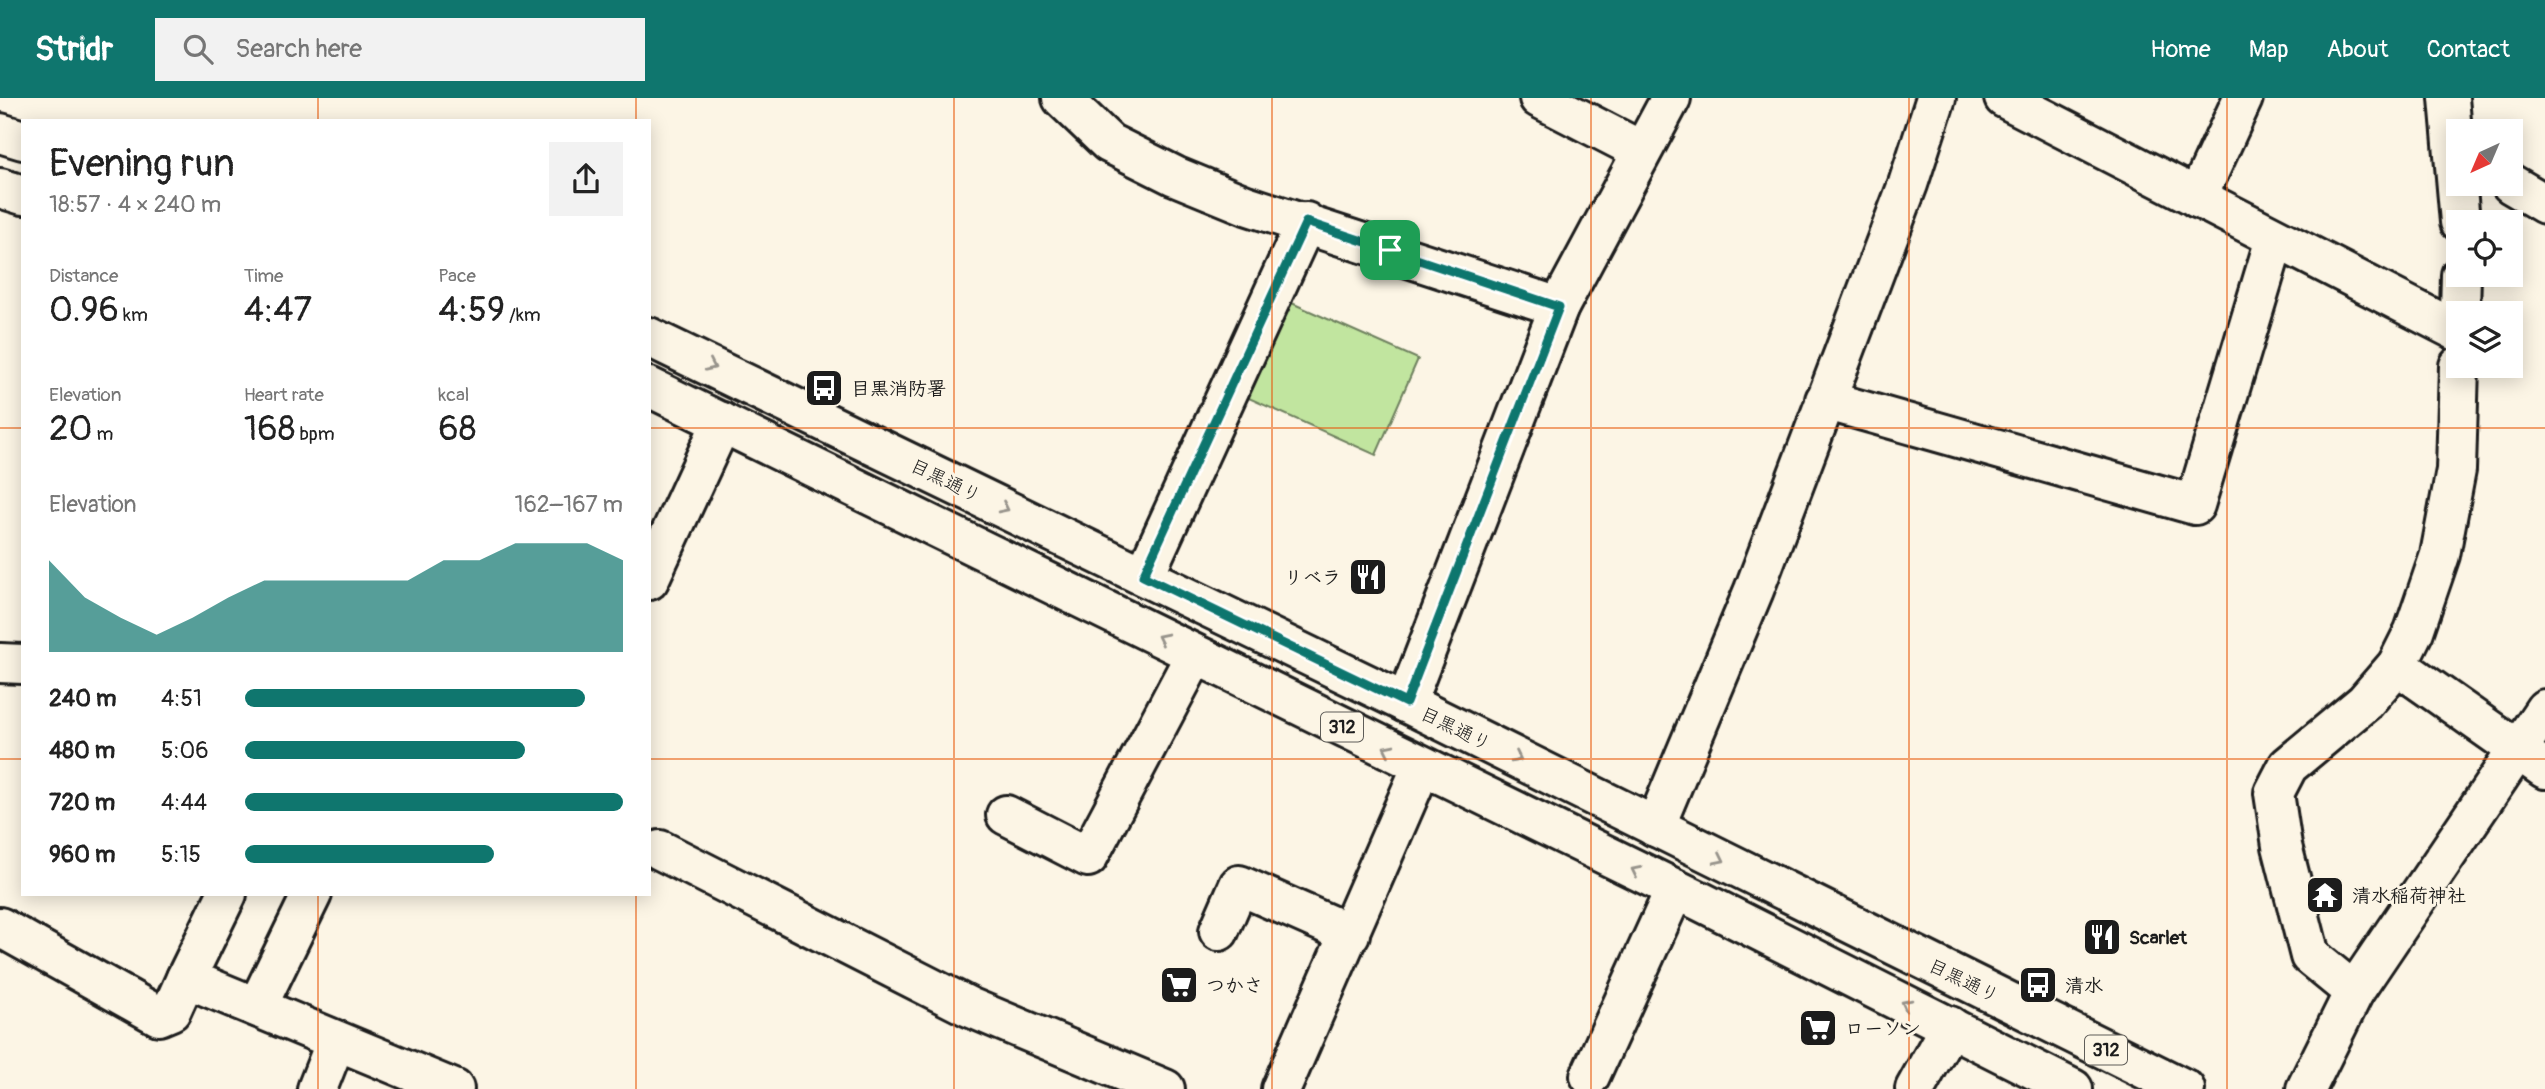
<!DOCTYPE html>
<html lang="en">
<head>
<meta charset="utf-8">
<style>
	body { margin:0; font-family:Pangolin,"Klee One",sans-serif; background:#f2f2f2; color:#222; height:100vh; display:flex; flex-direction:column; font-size:26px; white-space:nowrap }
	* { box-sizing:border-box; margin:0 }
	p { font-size:23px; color:#767676 }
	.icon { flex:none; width:38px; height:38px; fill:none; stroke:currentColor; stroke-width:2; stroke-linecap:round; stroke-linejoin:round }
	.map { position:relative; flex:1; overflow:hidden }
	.details { position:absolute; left:21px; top:21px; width:630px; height:777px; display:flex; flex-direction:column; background:#fff; border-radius:0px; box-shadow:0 4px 18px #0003 }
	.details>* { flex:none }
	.needle { width:46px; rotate:224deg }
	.buttons { position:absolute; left:2446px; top:21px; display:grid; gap:14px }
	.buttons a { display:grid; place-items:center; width:77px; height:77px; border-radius:0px; background:#fff; box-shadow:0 4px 18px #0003; font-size:35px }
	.pin { position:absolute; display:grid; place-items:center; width:60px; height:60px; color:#fff; margin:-30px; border-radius:14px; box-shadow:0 4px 10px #0006 }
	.round { display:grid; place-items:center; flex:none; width:74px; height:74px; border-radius:0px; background:#f2f2f2 }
	.headline { display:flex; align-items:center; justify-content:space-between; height:119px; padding:0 28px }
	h1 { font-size:38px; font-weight:600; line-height:52px }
	.stats { display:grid; grid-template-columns:repeat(3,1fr); gap:10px; height:119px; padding:7px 28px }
	.stats div { display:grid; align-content:center }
	.stats b { font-size:35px; font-weight:600 }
	.stats small { font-size:19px; font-weight:400 }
	.stats p { font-size:19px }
	.chart { height:196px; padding:14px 28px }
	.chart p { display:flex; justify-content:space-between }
	.chart svg { width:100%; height:126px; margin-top:7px; fill:#0f766e; opacity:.7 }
	ul { padding:0 28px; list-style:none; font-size:23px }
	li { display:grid; grid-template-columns:112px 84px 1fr; align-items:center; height:52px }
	li i { height:18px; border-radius:9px; background:#0f766e }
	header { display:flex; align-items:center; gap:42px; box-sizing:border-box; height:98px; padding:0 35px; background:#0f766e; color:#fff }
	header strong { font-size:33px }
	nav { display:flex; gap:38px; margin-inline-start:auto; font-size:24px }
	.search { width:490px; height:63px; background:#f2f2f2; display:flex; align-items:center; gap:18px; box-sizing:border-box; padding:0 24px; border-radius:0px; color:#767676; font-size:26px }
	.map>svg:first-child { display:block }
	.green { fill:#c1e59f; stroke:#6e805e; stroke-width:2 }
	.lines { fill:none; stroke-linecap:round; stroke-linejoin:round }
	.minor-casing { stroke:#1c1c1c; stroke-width:44 }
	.major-casing { stroke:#1c1c1c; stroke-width:44 }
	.minor { stroke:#fcf5e5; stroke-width:38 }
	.major { stroke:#fcf5e5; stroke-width:38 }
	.oneway { stroke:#97938b }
	.route-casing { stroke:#fff; stroke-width:14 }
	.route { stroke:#0f766e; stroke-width:9 }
	.grid { fill:none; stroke:#e8590c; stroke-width:2; stroke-opacity:0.55 }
	.labels { text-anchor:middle; stroke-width:6; stroke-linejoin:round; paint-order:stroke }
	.shield { fill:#fcf5e5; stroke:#5f5d58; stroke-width:2 }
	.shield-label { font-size:18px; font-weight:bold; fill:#1c1c1c }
	.poi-label { font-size:19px; font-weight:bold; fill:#1c1c1c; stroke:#fcf5e5; text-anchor:start }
	.street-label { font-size:19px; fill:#1c1c1c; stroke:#fcf5e5 }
</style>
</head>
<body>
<header>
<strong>Stridr</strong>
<div class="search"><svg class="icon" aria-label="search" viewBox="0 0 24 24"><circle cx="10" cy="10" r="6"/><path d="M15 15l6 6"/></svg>Search here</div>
<nav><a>Home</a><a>Map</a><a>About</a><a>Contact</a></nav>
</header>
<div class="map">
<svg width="2545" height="991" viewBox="0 0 2545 991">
	<rect width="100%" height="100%" fill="#fcf5e5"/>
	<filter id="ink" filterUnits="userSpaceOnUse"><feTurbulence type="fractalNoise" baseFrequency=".0143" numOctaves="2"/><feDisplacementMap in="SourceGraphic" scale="14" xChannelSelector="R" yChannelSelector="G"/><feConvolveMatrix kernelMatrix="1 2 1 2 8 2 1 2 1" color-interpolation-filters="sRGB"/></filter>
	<g filter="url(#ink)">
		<polygon class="green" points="1285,202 1418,261 1376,357 1242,297"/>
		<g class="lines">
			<defs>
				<g id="minor">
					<polyline points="1062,0 1109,45 1175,78 1246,107 1559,209"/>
					<polyline points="1539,0 1640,52"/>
					<polyline points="2004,0 2459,234"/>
					<polyline points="2449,0 2460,124"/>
					<polyline points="2511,86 2545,106"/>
					<polyline points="2197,100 2243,0"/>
					<polyline points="2460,215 2461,177"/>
					<polyline points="1825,302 2195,407 2275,141"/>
					<polyline points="1144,478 1306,124"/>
					<polyline points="649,482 722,324"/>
					<polyline points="0,565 23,566"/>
					<polyline points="2397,567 2545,671"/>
					<polyline points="1406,605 1559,209 1671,0"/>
					<polyline points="1006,717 1088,759 1195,557"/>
					<polyline points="1655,729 1754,492 1908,86 1936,0"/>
					<polyline points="660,752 969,909 1165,991"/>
					<polyline points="0,829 159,918 171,913 186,880 454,991"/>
					<polyline points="1219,833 1239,787 1350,836"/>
					<polyline points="186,880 227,796"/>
					<polyline points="2354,894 2310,858 2282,748 2274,695 2288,668 2365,604 2397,567 2414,533 2440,457 2456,372 2459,268"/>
					<polyline points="257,909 312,796"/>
					<polyline points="1590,978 1675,791"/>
					<polyline points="317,991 336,943"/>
					<polyline points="1281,991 1422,668"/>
					<polyline points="1915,991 1950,928"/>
					<polyline points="2306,991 2354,894 2545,611"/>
				</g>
				<g id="major">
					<polyline points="0,35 23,42"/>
					<polyline points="0,90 23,97"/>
					<polyline points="649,239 1406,605 2185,991"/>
					<polyline points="649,289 1702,804 2073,991"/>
				</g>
			</defs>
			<use href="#minor" class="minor-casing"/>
			<use href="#major" class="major-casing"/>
			<use href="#minor" class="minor"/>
			<use href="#major" class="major"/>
		</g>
		<defs><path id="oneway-chevron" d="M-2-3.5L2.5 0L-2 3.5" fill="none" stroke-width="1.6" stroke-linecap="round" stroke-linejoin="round" transform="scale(1.75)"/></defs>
		<g class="oneway">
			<use href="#oneway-chevron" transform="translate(711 268) rotate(25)"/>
			<use href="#oneway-chevron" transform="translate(1004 410) rotate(26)"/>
			<use href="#oneway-chevron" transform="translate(1162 540) rotate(-154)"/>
			<use href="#oneway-chevron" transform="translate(1388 651) rotate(-154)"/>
			<use href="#oneway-chevron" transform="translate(1517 660) rotate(26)"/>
			<use href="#oneway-chevron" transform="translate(1720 761) rotate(26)"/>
			<use href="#oneway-chevron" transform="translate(1636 773) rotate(-154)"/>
			<use href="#oneway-chevron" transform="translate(1906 906) rotate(-153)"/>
		</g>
	</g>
	<g class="lines" filter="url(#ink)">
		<defs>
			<polygon id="route" points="1306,124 1559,209 1406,605 1143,478"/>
		</defs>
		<use href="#route" class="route-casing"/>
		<use href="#route" class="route"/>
	</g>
	<path class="grid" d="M318,0v23M636,0v23M954,0v991M1272,0v991M1591,0v991M1909,0v991M2227,0v991M0,330h23M649,330h1896M0,661h23M649,661h1896M318,796v195M636,796v195"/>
	<defs>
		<symbol id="bus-square" viewBox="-11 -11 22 22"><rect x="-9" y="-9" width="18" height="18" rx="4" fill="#1c1c1c" stroke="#fcf5e5"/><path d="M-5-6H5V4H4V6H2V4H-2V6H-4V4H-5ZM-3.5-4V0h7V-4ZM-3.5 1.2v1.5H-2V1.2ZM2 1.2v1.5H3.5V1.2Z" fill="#fff"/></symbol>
		<symbol id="restaurant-square" viewBox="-11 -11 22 22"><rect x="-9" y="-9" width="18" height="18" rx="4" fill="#1c1c1c" stroke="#fcf5e5"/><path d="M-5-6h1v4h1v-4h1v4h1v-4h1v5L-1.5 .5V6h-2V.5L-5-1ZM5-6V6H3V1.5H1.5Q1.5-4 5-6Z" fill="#fff"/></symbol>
		<symbol id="temple-square" viewBox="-11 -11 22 22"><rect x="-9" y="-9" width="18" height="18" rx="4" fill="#1c1c1c" stroke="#fcf5e5"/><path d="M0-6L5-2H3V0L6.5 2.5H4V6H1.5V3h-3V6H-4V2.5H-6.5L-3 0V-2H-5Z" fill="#fff"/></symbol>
		<symbol id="supermarket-square" viewBox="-11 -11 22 22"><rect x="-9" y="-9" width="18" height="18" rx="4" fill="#1c1c1c" stroke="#fcf5e5"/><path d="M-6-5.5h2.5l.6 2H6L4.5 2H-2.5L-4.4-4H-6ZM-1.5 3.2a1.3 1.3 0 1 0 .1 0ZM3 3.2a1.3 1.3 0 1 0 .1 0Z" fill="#fff"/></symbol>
	</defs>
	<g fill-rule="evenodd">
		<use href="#bus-square" x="802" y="268" width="44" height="44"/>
		<use href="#restaurant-square" x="1346" y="457" width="44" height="44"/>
		<use href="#temple-square" x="2303" y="775" width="44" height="44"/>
		<use href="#restaurant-square" x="2080" y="817" width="44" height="44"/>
		<use href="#supermarket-square" x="1157" y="865" width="44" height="44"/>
		<use href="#bus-square" x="2016" y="865" width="44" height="44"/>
		<use href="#supermarket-square" x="1796" y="908" width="44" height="44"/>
	</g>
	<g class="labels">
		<g class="shield">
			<rect x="1321" y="614.5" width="42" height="29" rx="5"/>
			<rect x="2085" y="937.5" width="42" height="29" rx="5"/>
		</g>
		<g class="shield-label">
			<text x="1342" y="635">312</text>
			<text x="2106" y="958">312</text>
		</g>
		<g class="poi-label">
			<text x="851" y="297">目黒消防署</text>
			<text x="1341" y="486" text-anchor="end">リベラ</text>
			<text x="2352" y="804">清水稲荷神社</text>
			<text x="2129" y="846">Scarlet</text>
			<text x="1206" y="894">つかさ</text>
			<text x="2065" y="894">清水</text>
			<text x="1845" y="937">ローソン</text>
		</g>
		<g class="street-label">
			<text transform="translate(946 382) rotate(26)" y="7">目黒通り</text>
			<text transform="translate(1456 630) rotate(26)" y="7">目黒通り</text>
			<text transform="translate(1964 882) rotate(26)" y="7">目黒通り</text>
		</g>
	</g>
</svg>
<div class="buttons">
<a><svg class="needle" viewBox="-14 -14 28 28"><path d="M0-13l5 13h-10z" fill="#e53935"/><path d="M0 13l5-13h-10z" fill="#767676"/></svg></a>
<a><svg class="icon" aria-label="locate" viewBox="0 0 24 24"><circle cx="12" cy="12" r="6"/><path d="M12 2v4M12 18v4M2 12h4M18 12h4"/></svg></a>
<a><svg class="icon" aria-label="layers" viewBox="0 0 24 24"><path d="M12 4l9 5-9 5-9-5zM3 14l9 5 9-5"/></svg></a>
</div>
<div class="pin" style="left:1390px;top:152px;background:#1e9e55"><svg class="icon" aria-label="arrive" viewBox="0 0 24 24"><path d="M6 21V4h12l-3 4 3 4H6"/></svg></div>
<section class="details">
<div class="headline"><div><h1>Evening run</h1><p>18:57 · 4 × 240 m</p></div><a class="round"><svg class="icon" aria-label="share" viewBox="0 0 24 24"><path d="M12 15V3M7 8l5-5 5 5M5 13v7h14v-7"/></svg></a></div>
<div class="stats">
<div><p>Distance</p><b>0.96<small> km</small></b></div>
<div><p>Time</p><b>4:47</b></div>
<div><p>Pace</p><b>4:59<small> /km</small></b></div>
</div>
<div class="stats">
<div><p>Elevation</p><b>20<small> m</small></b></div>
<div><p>Heart rate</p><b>168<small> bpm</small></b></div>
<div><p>kcal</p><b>68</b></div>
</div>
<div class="chart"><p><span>Elevation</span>162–167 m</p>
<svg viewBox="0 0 160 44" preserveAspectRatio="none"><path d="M0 44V12L10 25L20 32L30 38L40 32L50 25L60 19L70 19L80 19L90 19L100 19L110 12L120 12L130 6L140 6L150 6L160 12V44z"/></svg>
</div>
<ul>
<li><b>240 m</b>4:51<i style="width:90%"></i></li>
<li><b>480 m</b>5:06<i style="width:74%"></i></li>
<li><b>720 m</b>4:44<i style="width:100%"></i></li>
<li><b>960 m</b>5:15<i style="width:66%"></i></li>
</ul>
</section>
</div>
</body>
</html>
